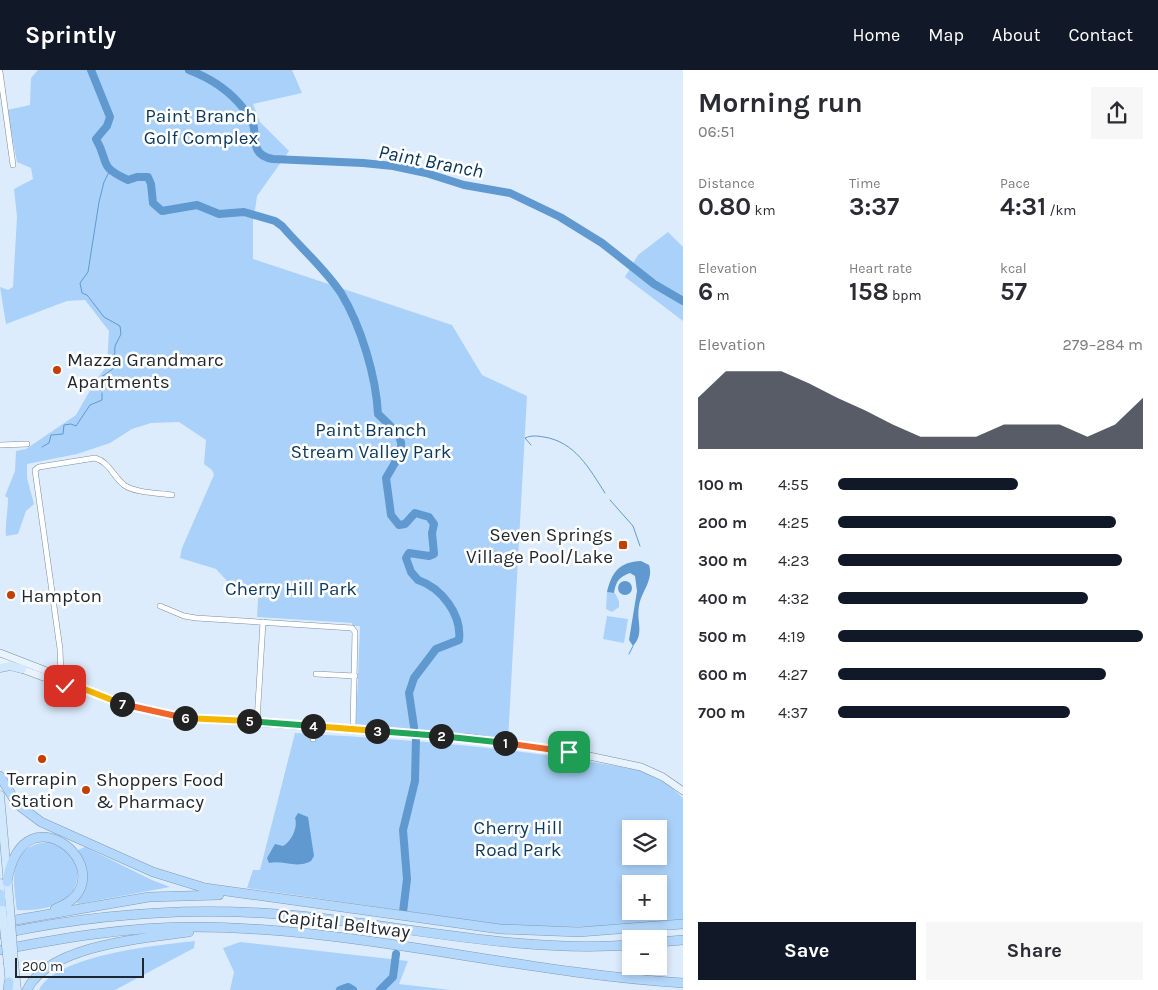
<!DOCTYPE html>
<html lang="en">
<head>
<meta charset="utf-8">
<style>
	body { margin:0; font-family:Karla,sans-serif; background:#f7f7f7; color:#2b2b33; height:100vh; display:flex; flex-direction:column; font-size:19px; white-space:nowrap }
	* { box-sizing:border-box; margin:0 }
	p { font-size:16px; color:#7c7c81 }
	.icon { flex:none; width:28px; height:28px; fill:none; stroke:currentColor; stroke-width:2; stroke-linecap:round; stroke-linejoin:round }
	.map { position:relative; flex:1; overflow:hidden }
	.drawer { display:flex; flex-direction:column; background:#fff; width:475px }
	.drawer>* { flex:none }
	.controls { position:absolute; left:622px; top:750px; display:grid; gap:10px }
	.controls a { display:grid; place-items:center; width:45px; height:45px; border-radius:0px; background:#fff; box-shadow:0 2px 8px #0003; font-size:25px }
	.scale { position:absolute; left:15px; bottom:12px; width:129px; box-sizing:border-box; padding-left:5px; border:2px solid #1f262d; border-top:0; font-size:14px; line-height:18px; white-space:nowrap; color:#1f262d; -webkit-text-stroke:4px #fff; paint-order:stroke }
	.pin { position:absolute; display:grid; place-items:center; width:42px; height:42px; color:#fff; margin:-21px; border-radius:10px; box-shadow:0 2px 8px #0006 }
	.km { position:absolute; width:25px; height:25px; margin:-12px; border-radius:50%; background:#222; color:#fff; font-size:14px; line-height:25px; text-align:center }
	.round { display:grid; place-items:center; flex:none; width:52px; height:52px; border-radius:0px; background:#f7f7f7 }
	.summary { display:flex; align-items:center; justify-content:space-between; height:85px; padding:0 15px }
	h1 { font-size:28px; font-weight:700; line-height:38px }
	.stats { display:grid; grid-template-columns:repeat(3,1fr); gap:8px; height:85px; padding:5px 15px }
	.stats div { display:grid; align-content:center }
	.stats b { font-size:25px; font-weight:700 }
	.stats small { font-size:14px; font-weight:400 }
	.stats p { font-size:14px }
	.chart { height:140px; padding:10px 15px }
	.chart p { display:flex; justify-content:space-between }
	.chart svg { width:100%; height:90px; margin-top:5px; fill:#111827; opacity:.7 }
	.primary-button { display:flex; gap:10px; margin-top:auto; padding:10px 15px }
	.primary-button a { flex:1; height:58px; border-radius:0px; background:#111827; color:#fff; font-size:20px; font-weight:700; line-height:58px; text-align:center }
	.primary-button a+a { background:#f7f7f7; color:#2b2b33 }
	ul { padding:0 15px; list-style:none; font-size:16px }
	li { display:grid; grid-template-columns:80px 60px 1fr; align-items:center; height:38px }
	li i { height:12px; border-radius:6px; background:#111827 }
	header { display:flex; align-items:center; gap:30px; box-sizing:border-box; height:70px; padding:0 25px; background:#111827; color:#fff }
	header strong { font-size:24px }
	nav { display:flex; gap:28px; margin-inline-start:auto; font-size:18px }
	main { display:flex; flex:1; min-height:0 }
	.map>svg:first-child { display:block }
	.green { fill:#aad1f9; fill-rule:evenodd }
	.water { fill:#5f99d0 }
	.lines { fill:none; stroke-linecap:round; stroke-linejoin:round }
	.stream { stroke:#5f99d0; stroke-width:1 }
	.river { stroke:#5f99d0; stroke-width:8 }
	.street-casing { stroke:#7c8d9f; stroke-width:6 }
	.secondary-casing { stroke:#7c8d9f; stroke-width:8 }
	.primary-casing { stroke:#809ab4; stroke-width:9 }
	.highway-casing { stroke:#809ab4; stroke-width:10 }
	.street { stroke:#fff; stroke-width:5 }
	.secondary { stroke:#e8f3fe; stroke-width:7 }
	.primary { stroke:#d2e8fd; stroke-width:8 }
	.highway { stroke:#b4d8fc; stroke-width:9 }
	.primary-bridge-casing { stroke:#809ab4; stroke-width:9; stroke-linecap:butt }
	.primary-bridge { stroke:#d2e8fd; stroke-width:8 }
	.split-1-casing { stroke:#fff; stroke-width:10 }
	.split-2-casing { stroke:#fff; stroke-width:10 }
	.split-3-casing { stroke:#fff; stroke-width:10 }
	.split-4-casing { stroke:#fff; stroke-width:10 }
	.split-5-casing { stroke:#fff; stroke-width:10 }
	.split-6-casing { stroke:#fff; stroke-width:10 }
	.split-7-casing { stroke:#fff; stroke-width:10 }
	.split-8-casing { stroke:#fff; stroke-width:10 }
	.split-1 { stroke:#f0652b; stroke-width:6 }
	.split-2 { stroke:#22a559; stroke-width:6 }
	.split-3 { stroke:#22a559; stroke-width:6 }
	.split-4 { stroke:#f5b400; stroke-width:6 }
	.split-5 { stroke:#22a559; stroke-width:6 }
	.split-6 { stroke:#f5b400; stroke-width:6 }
	.split-7 { stroke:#f0652b; stroke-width:6 }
	.split-8 { stroke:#f5b400; stroke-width:6 }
	.poi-dot { fill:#c53e01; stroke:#fff; stroke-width:2 }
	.labels { text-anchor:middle; stroke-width:5; stroke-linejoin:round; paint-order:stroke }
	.park-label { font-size:19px; fill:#0c385c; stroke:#fff }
	.poi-label { font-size:19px; fill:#1f262d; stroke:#fff; text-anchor:start }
	.street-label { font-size:19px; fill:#1f262d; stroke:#fff }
	.water-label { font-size:20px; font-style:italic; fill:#053256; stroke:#fff }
</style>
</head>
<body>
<header>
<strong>Sprintly</strong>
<nav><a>Home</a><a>Map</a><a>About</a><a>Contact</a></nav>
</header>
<main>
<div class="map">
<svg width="683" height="920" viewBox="0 0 683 920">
	<rect width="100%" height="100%" fill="#ddecfc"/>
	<g class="green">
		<path d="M38,0h254l10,23 -49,11 7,18 29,29 -32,45 -2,14 -2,1v48l199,66 30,50 45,21 -19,344 -152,-16 4,-98h-8v-3l-95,-6 2,-31 -19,-1 -1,9 -23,-25 -36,-11 2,-10 32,-73 -2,-5 -8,-6 2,-24 -27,-18 -28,1 -19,6 -22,14 -33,11 -50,10v14l7,26 -8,7 -8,23 -12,2c-1,-13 2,-25 2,-38l-3,-2 10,-25 1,-20 10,-2 50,-34 20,-35 11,-14 2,-35 -24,-31 -18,1 -61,23 -6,-37 8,3 5,-3 4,-70 -3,-28 19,-10 -2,-11 -14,-6 -10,-52 23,-5 1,-27z"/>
		<polygon points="668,162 683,177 683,251 625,207 638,185"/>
		<polygon points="607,522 615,523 619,531 619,537 612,542 606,539"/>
		<polygon points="607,546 628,549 624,573 603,569"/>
		<path d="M295,663c117,7 232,15 347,38l25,13 16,14v122l-81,7 -93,-1 -262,-38 6,-18h7zM631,759h28v27h-28zM631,814h28v27h-28z"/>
		<path d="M48,772c3,0 9,0 12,2 19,9 24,38 8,53 -14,12 -34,14 -51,13 -4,-31 -10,-64 31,-68z"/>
		<polygon points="85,777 152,810 170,817 78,834 76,832 86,809 85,795 78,780"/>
		<path d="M195,871l-1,7 -79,42h-76c17,-35 119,-45 156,-49z"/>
		<polygon points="240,872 408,891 399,914 451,920 230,920 234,902 223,878"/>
	</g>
	<g class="water">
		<path d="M641,491l8,4c5,15 -8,27 -10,41 -3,16 6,27 -6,40l-4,-6 8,-49 -2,-15 -5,-3c-11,4 -14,8 -16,20l-7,-1c5,-21 13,-30 34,-31z"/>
		<circle cx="625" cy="518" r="7"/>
		<path d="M298,743l10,4 6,39 -3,5c-15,8 -27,-1 -42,2l-2,-5 8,-14 8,2c9,-5 15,-19 12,-28z"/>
	</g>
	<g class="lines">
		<g class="stream">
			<polyline points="100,320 100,308 114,298 115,276 121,264 120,256 104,247 87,225 82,223 80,213 88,202 99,132 104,112 110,100"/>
			<path d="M531,375l-6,-7c7,-3 12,-2 19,-1 31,5 45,31 61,56"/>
			<polyline points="42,377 49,373 51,365 63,364 64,355 71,354 76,356 90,335 102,330 102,323"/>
			<polyline points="610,430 633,456 640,476"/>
			<polyline points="629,584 633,576"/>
		</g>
		<g class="river">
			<path d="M91,0l19,47 -3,9 -11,13c14,24 1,27 32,41l9,-3h11l3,7 2,19 9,8 35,-6 22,9 25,-2 31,9 7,5c19,22 43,43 59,67 20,33 35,83 37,121 30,28 29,29 8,64l5,37 8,10 6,-1 10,-11 14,4 5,7 -2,9 2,21 -5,2 -20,-3 -3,5 5,14 7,8c24,8 44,35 41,60l-23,9 -22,29 -5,15 5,34"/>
			<path d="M189,0c21,8 40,20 54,38 3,4 10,14 11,20 1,16 0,28 19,31l90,4 30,3 33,7 38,12 46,8 50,24 42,26 52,41 29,17"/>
			<polyline points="403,842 407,809 403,760 415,711 416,668"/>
			<polyline points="340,920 348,917 353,920"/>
			<polyline points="380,920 393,907 396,884"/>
		</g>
		<defs>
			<g id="street">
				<polyline points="0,2 13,95"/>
				<polyline points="0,375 27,374"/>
				<polyline points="160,536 184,546 196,548 352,558 355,562 353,659"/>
				<polyline points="316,604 355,606"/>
				<path d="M61,607l-1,-28 -25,-179 4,-3 56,-9c14,4 18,18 29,27 11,8 35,8 48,10"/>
				<polyline points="257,651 263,552"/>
				<polyline points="313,669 313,656"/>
			</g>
			<g id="secondary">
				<polyline points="0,583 75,612 79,617"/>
				<polyline points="0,591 73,618 79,617 124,634 178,647 472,668 575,683 641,697 663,707 683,721"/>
			</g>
			<g id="primary">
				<polyline points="0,598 10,596 22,599"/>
				<polyline points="0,725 10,838"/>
				<polyline points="0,813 1,829"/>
				<polyline points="14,893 17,920"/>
				<polyline points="8,894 10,917"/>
			</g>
			<g id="highway">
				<polyline points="0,706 17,734 41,752 153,802 205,818 500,859 579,862 683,854"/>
				<path d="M7,812c17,-102 126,-3 48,27"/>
				<polyline points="0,824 2,840"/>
				<polyline points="4,852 149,827 219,825"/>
				<path d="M0,864c99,-21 200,-28 301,-18 110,11 219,37 330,29"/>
				<polyline points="659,872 683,870"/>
				<path d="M0,880c63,-12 127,-23 191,-23 166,0 327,46 492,56"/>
				<polyline points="8,920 9,912"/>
				<path d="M27,920c21,-45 118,-52 162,-58"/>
			</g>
		</defs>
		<use href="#street" class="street-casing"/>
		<use href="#secondary" class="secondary-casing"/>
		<use href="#primary" class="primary-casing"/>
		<use href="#highway" class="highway-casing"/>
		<use href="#street" class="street"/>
		<use href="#secondary" class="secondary"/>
		<use href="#primary" class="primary"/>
		<use href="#highway" class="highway"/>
		<defs>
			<g id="primary-bridge">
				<polyline points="10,838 14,893"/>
				<polyline points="2,840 8,894"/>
			</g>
		</defs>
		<use href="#primary-bridge" class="primary-bridge-casing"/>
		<use href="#primary-bridge" class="primary-bridge"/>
	</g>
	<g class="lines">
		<defs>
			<polyline id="split-1" points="505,673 569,682"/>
			<polyline id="split-2" points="441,666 505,673"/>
			<polyline id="split-3" points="377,661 441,666"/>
			<polyline id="split-4" points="313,656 377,661"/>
			<polyline id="split-5" points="249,651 313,656"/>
			<polyline id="split-6" points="185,648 249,651"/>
			<polyline id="split-7" points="122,634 185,648"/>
			<polyline id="split-8" points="65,616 73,618 79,617 122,634"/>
		</defs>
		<use href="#split-1" class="split-1-casing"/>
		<use href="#split-2" class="split-2-casing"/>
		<use href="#split-3" class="split-3-casing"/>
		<use href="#split-4" class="split-4-casing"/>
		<use href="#split-5" class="split-5-casing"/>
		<use href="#split-6" class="split-6-casing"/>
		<use href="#split-7" class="split-7-casing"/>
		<use href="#split-8" class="split-8-casing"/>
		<use href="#split-1" class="split-1"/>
		<use href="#split-2" class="split-2"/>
		<use href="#split-3" class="split-3"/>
		<use href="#split-4" class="split-4"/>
		<use href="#split-5" class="split-5"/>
		<use href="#split-6" class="split-6"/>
		<use href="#split-7" class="split-7"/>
		<use href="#split-8" class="split-8"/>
	</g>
	<g class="poi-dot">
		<circle cx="57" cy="300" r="5"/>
		<rect x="618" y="470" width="10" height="10" rx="2.5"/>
		<circle cx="11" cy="525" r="5"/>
		<circle cx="42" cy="689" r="5"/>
		<circle cx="86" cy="720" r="5"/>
	</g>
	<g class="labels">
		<g class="park-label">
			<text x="201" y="52">Paint Branch<tspan x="201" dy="22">Golf Complex</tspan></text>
			<text x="371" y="366">Paint Branch<tspan x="371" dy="22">Stream Valley Park</tspan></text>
			<text x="291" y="525">Cherry Hill Park</text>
			<text x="518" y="764">Cherry Hill<tspan x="518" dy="22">Road Park</tspan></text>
		</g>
		<g class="poi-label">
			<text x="67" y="296">Mazza Grandmarc<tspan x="67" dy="22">Apartments</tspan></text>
			<text x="613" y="471" text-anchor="end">Seven Springs<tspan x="613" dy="22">Village Pool/Lake</tspan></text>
			<text x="21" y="532">Hampton</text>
			<text x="42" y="715" text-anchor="middle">Terrapin<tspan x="42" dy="22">Station</tspan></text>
			<text x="96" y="716">Shoppers Food<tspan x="96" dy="22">&amp; Pharmacy</tspan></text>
		</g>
		<g class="street-label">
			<text transform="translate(344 853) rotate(7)" y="7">Capital Beltway</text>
		</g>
		<g class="water-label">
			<text transform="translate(431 91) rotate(11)" y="7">Paint Branch</text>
		</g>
	</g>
</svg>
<div class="controls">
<a><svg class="icon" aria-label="layers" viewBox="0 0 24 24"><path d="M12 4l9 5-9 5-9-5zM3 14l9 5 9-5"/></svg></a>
<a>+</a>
<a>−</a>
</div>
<div class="scale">200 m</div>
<div class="pin" style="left:569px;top:682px;background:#1e9e55"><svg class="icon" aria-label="arrive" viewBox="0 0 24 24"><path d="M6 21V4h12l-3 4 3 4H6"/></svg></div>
<div class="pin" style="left:65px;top:616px;background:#d93025"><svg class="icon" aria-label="check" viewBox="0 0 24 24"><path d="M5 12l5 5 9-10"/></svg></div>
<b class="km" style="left:505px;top:673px">1</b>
<b class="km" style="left:441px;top:666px">2</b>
<b class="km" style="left:377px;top:661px">3</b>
<b class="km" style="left:313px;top:656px">4</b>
<b class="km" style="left:249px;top:651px">5</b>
<b class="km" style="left:185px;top:648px">6</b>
<b class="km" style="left:122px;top:634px">7</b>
</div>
<section class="drawer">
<div class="summary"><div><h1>Morning run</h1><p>06:51</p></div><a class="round"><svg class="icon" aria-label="share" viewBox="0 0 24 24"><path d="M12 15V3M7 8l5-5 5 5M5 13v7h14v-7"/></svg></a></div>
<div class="stats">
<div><p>Distance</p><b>0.80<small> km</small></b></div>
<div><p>Time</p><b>3:37</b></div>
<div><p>Pace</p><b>4:31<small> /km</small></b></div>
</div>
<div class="stats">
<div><p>Elevation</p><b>6<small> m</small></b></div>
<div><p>Heart rate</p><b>158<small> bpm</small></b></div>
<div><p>kcal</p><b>57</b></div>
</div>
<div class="chart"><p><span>Elevation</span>279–284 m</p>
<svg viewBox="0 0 160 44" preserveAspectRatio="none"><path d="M0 44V19L10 6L20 6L30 6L40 12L50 19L60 25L70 32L80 38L90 38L100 38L110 32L120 32L130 32L140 38L150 32L160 19V44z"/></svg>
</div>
<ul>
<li><b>100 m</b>4:55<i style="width:59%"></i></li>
<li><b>200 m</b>4:25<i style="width:91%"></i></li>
<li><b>300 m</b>4:23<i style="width:93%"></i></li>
<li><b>400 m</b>4:32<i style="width:82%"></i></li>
<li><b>500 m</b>4:19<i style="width:100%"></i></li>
<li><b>600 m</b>4:27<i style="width:88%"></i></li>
<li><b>700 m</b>4:37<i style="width:76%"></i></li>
</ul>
<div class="primary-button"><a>Save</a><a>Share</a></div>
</section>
</main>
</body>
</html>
